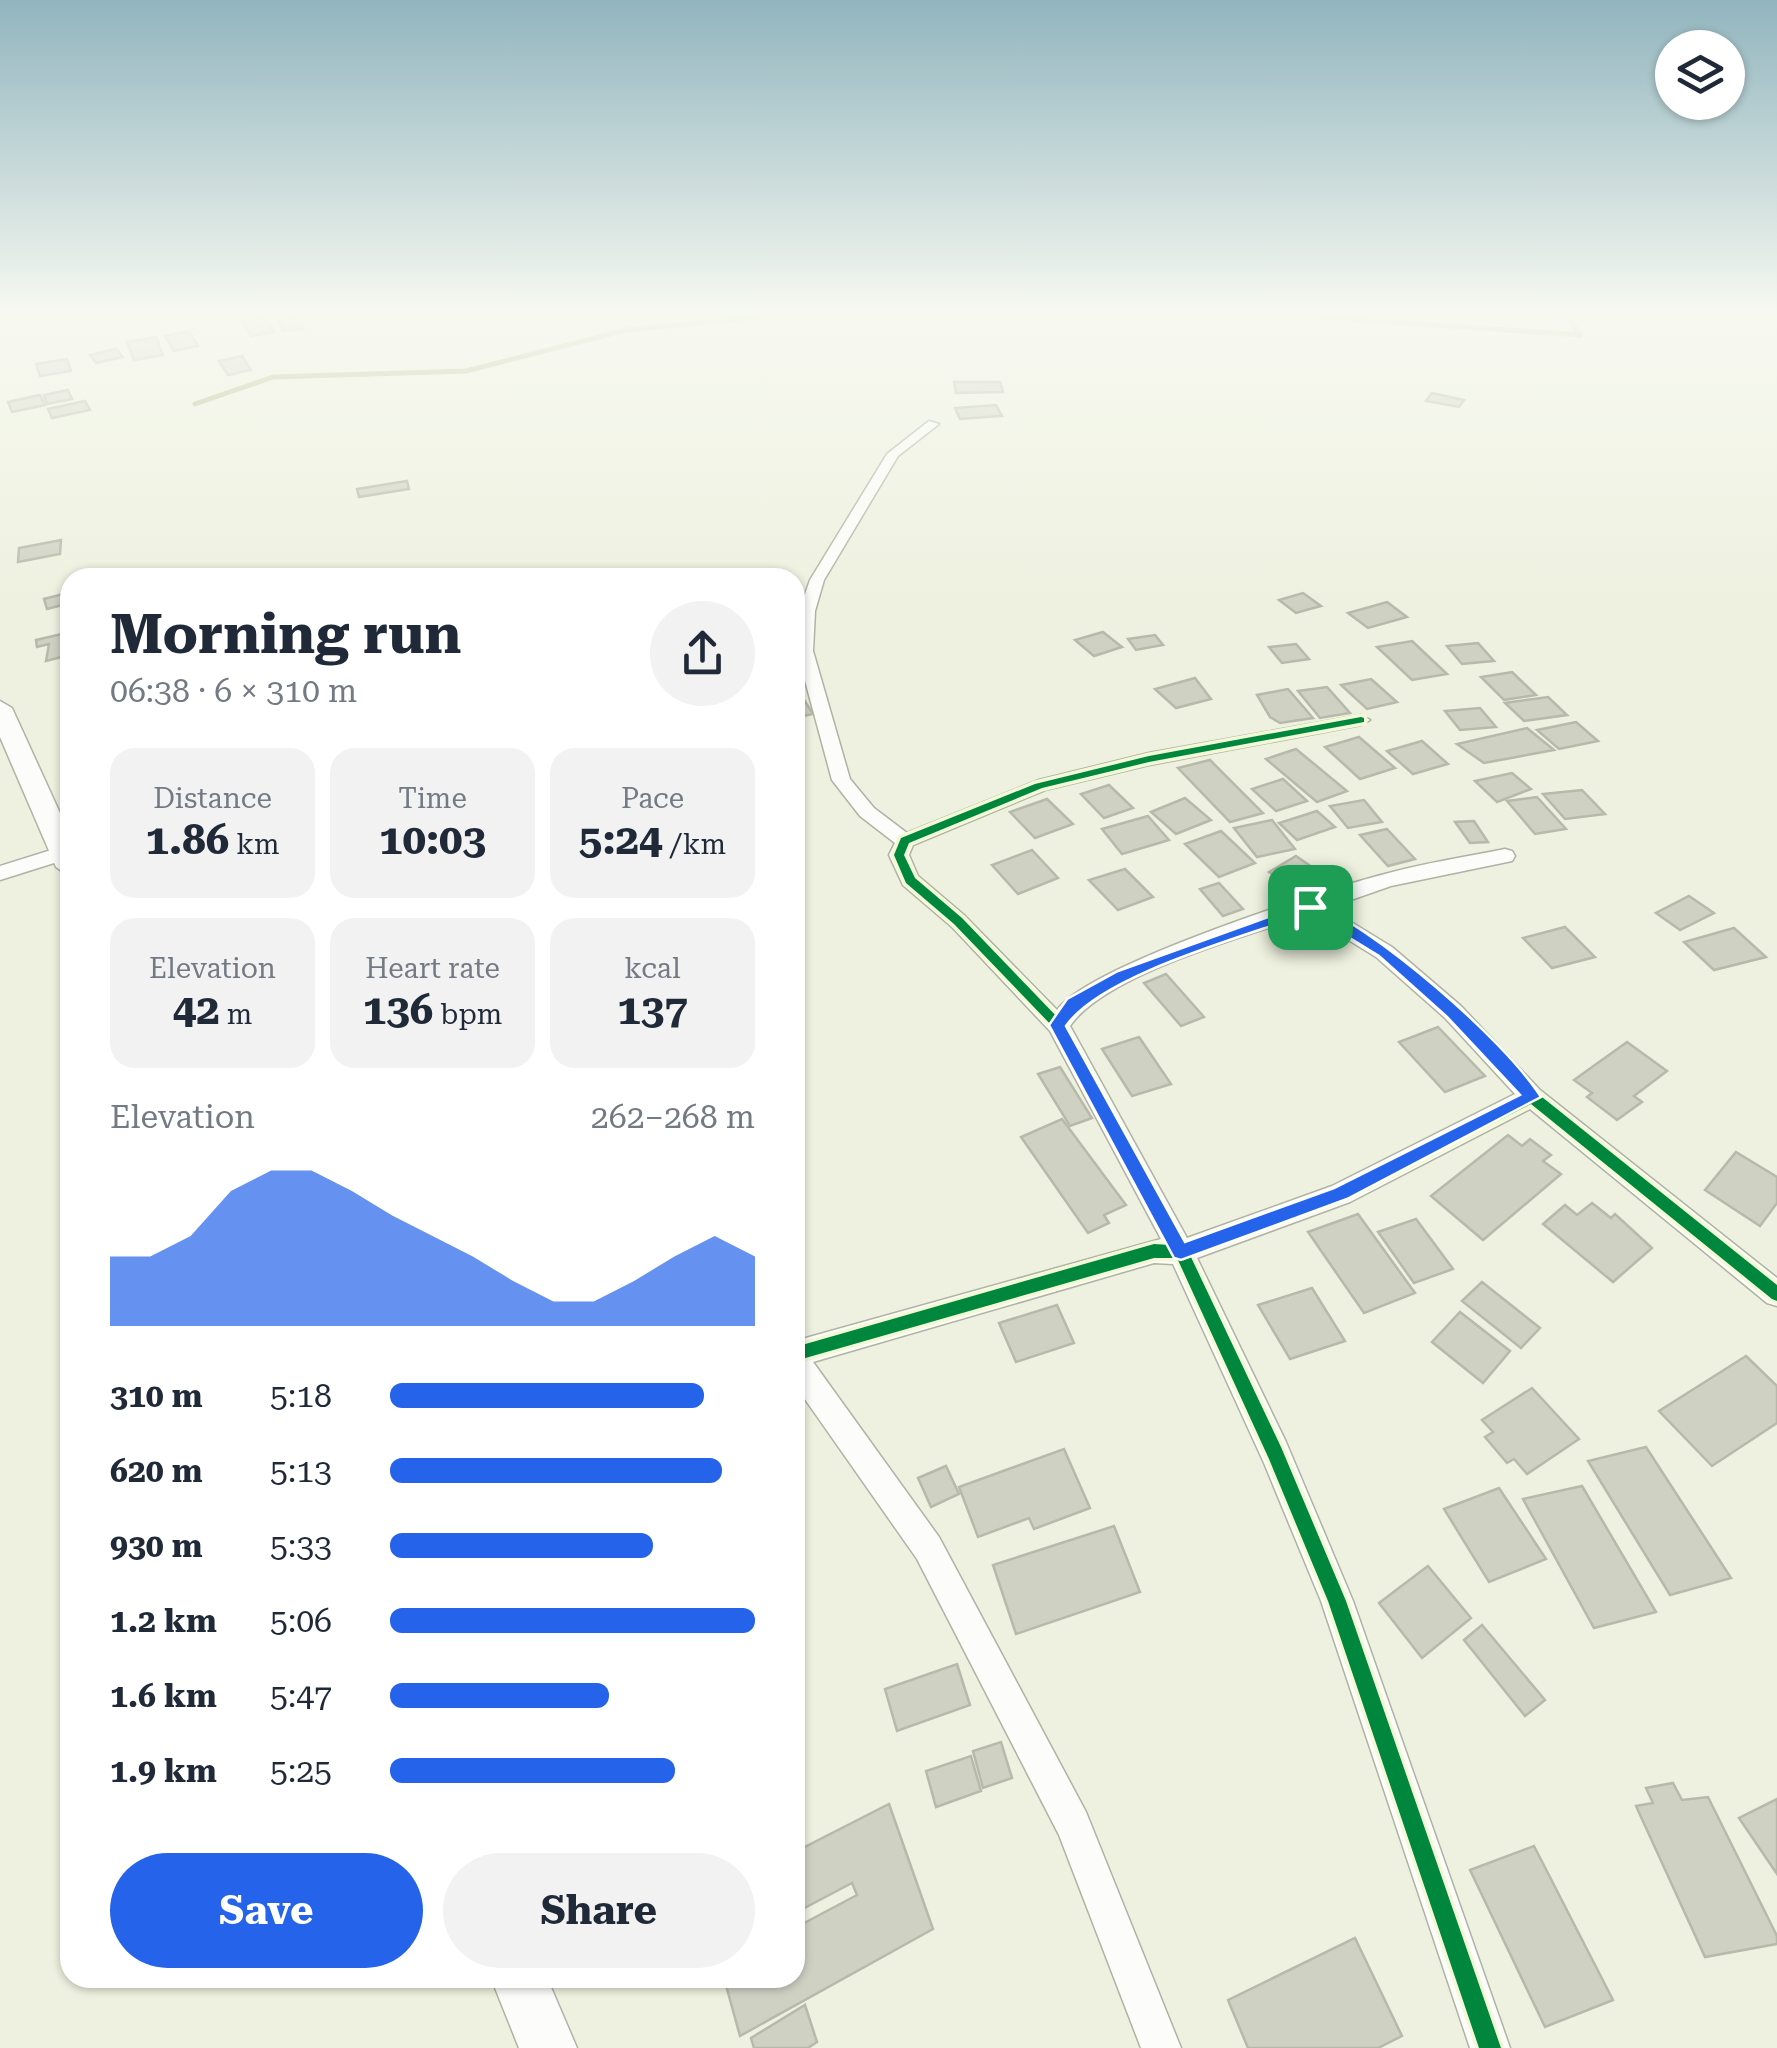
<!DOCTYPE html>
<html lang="en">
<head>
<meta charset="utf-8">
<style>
	body { margin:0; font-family:"Roboto Serif",serif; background:#f2f2f3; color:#1f2937; height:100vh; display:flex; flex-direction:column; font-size:38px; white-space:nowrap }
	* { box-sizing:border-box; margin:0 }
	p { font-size:32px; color:#747a83 }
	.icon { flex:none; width:55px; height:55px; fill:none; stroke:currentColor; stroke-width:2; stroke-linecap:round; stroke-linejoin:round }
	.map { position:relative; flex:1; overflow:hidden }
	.details { position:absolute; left:60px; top:568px; width:745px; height:1420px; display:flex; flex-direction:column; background:#fff; border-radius:30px; box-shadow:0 2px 8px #0004 }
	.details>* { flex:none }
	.tools { position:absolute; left:1655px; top:30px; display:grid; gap:20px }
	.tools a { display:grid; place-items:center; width:90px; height:90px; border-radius:50%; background:#fff; box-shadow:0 2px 8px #0004; font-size:50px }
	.pin { position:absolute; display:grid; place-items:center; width:85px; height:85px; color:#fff; margin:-42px; border-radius:20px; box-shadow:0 5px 15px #0006 }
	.round { display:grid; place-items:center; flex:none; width:105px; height:105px; border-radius:52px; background:#f2f2f3 }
	.headline { display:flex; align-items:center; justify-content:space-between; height:170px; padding:0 50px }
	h1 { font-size:55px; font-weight:700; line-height:75px }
	.stats { display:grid; grid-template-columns:repeat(3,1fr); gap:15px; height:170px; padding:10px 50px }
	.stats div { display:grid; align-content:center; border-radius:25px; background:#f2f2f3; text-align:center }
	.stats b { font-size:42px; font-weight:700 }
	.stats small { font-size:28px; font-weight:400 }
	.stats p { font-size:28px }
	.chart { height:280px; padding:20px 50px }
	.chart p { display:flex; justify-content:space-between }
	.chart svg { width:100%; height:180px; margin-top:10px; fill:#2563eb; opacity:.7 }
	.action { display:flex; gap:20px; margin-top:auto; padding:20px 50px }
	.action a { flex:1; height:115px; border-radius:60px; background:#2563eb; color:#fff; font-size:40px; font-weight:700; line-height:115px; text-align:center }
	.action a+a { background:#f2f2f3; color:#1f2937 }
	ul { padding:0 50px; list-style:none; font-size:32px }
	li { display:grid; grid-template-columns:160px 120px 1fr; align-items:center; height:75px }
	li i { height:25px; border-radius:12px; background:#2563eb }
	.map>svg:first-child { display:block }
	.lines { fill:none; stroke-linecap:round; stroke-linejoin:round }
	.stream { stroke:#afb77f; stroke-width:5 }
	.building { fill:#cfd2c3; stroke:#b7b9ab; stroke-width:2.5 }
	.street-casing { stroke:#b0b2a4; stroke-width:3 }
	.secondary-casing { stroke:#b0b2a4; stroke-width:3 }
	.street { fill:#fcfdfa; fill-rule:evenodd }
	.secondary { fill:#fcfdfa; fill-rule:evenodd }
	.cycleway-casing { stroke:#f3f9d7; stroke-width:7 }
	.cycleway { fill:#00873e; fill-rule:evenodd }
	.route { fill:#2563eb; stroke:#fff; stroke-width:2.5; fill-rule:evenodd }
</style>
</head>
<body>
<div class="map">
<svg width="1777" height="2048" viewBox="0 0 1777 2048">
	<rect width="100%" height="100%" fill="#eef1df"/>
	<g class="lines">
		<g class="stream">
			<polyline points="1320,317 1580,335"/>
			<polyline points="1568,317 1580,335"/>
			<polyline points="195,404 273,377 466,371 626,330 760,317"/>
		</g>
	</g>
	<g class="building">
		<polygon points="266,317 274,332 251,336 242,321"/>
		<polygon points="299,317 304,328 283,331 279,321"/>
		<polygon points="189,331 198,346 174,351 165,336"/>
		<polygon points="156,337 163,355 134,360 127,342"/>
		<polygon points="116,349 123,357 96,363 90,355"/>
		<polygon points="242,356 251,370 228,375 219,361"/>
		<polygon points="67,359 71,371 40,376 36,364"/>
		<polygon points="954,382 1000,382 1003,392 956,393"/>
		<polygon points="68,390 72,399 47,404 44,395"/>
		<polygon points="1432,393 1464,400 1459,407 1426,401"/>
		<polygon points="40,395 45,405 12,412 8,402"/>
		<polygon points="85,401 90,410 52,418 48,409"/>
		<polygon points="996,405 1002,416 960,419 955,408"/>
		<polygon points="407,481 409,489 359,497 357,489"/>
		<polygon points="61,540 60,554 18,562 19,548"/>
		<polygon points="67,593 70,603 47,609 44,599"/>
		<polygon points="1303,593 1321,606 1296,613 1279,600"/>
		<polygon points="1387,602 1407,617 1368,628 1348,613"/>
		<polygon points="1103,632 1122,647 1094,656 1075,640"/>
		<polygon points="66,633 69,655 46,661 49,644 37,647 36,640"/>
		<polygon points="1155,635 1163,645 1136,650 1128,639"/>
		<polygon points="1412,641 1447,674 1412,680 1377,647"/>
		<polygon points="1478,643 1494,661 1462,664 1447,646"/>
		<polygon points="1296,644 1309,659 1282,663 1269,647"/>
		<polygon points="1512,672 1536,695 1504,700 1481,677"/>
		<polygon points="1195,678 1211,699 1176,708 1155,689"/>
		<polygon points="1371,679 1397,702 1367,709 1341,685"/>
		<polygon points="1327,687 1350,713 1320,718 1298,691"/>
		<polygon points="1288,689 1313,718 1280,723 1270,717 1257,695"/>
		<polygon points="799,692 813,714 795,718 795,693"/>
		<polygon points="1548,697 1567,715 1524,721 1505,703"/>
		<polygon points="1480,708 1496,727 1460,730 1445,711"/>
		<polygon points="1576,722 1598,741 1559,749 1537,730"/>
		<polygon points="1527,728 1554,750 1484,763 1457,744"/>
		<polygon points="1359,737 1395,768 1360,779 1325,747"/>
		<polygon points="1422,741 1448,764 1413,774 1387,751"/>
		<polygon points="1296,749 1347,791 1317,802 1266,759"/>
		<polygon points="1210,760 1263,813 1230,822 1178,768"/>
		<polygon points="1512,773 1531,789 1497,802 1475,781"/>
		<polygon points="1283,779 1307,801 1276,811 1252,789"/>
		<polygon points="1109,785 1133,808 1104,818 1081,794"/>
		<polygon points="1582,790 1605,814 1565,819 1543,794"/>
		<polygon points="1537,797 1566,829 1535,834 1507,801"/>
		<polygon points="1185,798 1211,820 1176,834 1151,812"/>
		<polygon points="1047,799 1073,824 1035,838 1010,812"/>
		<polygon points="1364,800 1382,822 1348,828 1330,806"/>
		<polygon points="1317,811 1335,827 1297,840 1279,823"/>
		<polygon points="1148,816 1169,840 1122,854 1102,829"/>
		<polygon points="1272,820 1295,849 1257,857 1234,828"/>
		<polygon points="1474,821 1488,842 1470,843 1455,822"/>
		<polygon points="1387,829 1415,859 1388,866 1360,835"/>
		<polygon points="1221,831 1255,863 1219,877 1185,844"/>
		<polygon points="1032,850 1058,878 1018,894 992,865"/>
		<polygon points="1296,856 1332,881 1305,897 1269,872"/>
		<polygon points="1125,869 1153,897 1118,910 1089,880"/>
		<polygon points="1219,883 1243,909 1223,916 1200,889"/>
		<polygon points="1689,896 1714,913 1680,930 1656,913"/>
		<polygon points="1565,927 1595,957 1552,968 1523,938"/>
		<polygon points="1734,928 1766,957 1714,970 1684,942"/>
		<polygon points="1166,974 1204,1017 1181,1026 1144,983"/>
		<polygon points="1438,1027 1485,1076 1445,1092 1399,1042"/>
		<polygon points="1139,1037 1171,1084 1132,1096 1102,1049"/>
		<polygon points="1627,1042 1667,1071 1634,1096 1642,1102 1617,1120 1587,1097 1592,1093 1574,1080"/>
		<polygon points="1060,1067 1092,1118 1070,1126 1038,1074"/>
		<polygon points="1062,1119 1126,1205 1104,1215 1109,1223 1088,1233 1021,1137"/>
		<polygon points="1508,1135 1522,1146 1530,1139 1551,1155 1543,1161 1561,1174 1483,1240 1431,1196"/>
		<polygon points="1736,1152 1777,1177 1777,1203 1760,1226 1705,1190"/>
		<polygon points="1592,1203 1611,1218 1615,1214 1652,1248 1613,1282 1543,1224 1565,1205 1577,1215"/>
		<polygon points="1358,1214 1415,1293 1364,1313 1308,1232"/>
		<polygon points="1416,1219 1453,1269 1414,1283 1378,1232"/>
		<polygon points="1482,1282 1540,1328 1521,1348 1462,1301"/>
		<polygon points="1312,1288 1345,1341 1290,1359 1258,1305"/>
		<polygon points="1057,1305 1074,1343 1016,1362 999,1323"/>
		<polygon points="1460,1312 1510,1351 1483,1383 1432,1342"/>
		<polygon points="1746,1356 1777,1386 1777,1423 1712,1466 1659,1411"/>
		<polygon points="1532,1388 1579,1439 1527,1474 1514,1459 1507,1463 1485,1437 1493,1432 1482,1420"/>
		<polygon points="1646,1447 1731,1578 1670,1595 1588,1461"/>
		<polygon points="1064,1449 1090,1508 1034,1529 1029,1518 978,1537 959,1487"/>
		<polygon points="946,1466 959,1494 931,1507 918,1478"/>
		<polygon points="1582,1486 1656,1612 1594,1628 1523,1499"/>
		<polygon points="1499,1488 1546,1559 1489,1582 1444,1509"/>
		<polygon points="1114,1526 1140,1592 1016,1634 993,1565"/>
		<polygon points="1428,1566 1471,1618 1422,1658 1379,1603"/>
		<polygon points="1482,1625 1545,1700 1525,1716 1464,1640"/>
		<polygon points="957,1664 970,1705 897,1731 885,1689"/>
		<polygon points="1001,1742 1012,1778 983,1788 973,1751"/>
		<polygon points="971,1756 981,1791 936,1807 926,1771"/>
		<polygon points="1673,1783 1682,1800 1708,1797 1777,1936 1777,1944 1705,1957 1636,1806 1653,1803 1646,1788"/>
		<polygon points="1777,1799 1777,1874 1739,1818"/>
		<polygon points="889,1804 933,1929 740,2036 724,1978 795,1978 795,1928 857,1895 852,1883 795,1913 795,1852"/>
		<polygon points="1534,1846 1613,2000 1545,2027 1470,1870"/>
		<polygon points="1355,1938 1402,2036 1378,2048 1248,2048 1228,2000"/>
		<polygon points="805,2005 817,2042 808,2048 754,2048 751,2038"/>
	</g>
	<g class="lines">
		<defs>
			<g id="street">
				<path d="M929,421l10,3 -41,32 -74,124 -9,31 -2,40 37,128 24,29 33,25 132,-53 110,-27 212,-38 9,5 -9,5 -212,40 -104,25 -132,55 -4,10 9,21 47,40 92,94c32,-45 266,-120 328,-136 40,-11 80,-17 120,-25l7,2 3,5 -3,5 -121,25 -63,22 64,39 69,59 79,84 237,188v28l-10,-3 -237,-194 -180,93 -153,56 89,184 67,159 157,447h-40l-149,-447 -57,-138 -91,-199 -19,-1 -341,99 126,175 147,275 95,236h-40l-82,-213 -142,-276 -122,-174v-44l366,-102 -111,-208 -99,-105 -48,-41 -14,-30 6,-12 -35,-27 -28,-36 -35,-129 2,-40 11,-31 77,-126zM1308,915l68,42 69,61 70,76 -183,92 -145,52 -117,-212c36,-52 176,-90 238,-111z"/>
				<polygon points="64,846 70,848 70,858 0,880 0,866"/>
			</g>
			<g id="secondary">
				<polygon points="0,701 12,708 70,835 70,877 56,867 0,737"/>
				<polygon points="491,1978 547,1978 577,2048 519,2048"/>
			</g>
		</defs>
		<use href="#street" class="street-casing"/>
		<use href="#secondary" class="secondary-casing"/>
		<use href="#street" class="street"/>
		<use href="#secondary" class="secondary"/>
		<defs>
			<polygon id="cycleway" points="1361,717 1364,718 1364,722 1149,762 1042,788 909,843 904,855 915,878 962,918 1062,1022 1184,1244 1336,1190 1532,1092 1537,1093 1777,1285 1777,1301 1772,1299 1531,1104 1346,1198 1190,1255 1281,1447 1346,1601 1501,2048 1479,2048 1328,1601 1269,1459 1177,1258 1154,1258 795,1361 795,1347 1154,1244 1170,1245 1054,1028 954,924 906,883 894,855 901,838 1035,784 1149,756"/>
		</defs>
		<use href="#cycleway" class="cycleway-casing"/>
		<use href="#cycleway" class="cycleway"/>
	</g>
	<linearGradient id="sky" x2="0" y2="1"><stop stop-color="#91b5be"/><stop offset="0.52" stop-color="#f7f9f1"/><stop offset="1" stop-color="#f7f9f1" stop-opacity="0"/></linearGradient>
	<rect width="1777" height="604" fill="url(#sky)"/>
	<path class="route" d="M1310,902c63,23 195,138 231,195l-194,102 -166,61 -7,-2 -125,-233 18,-26 51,-28zM1309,913l70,43 68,61 73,78 -186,93 -149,54 -119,-216c36,-52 181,-90 243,-113z"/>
</svg>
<div class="tools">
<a><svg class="icon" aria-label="layers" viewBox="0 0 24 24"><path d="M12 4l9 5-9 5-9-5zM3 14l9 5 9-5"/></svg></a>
</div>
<div class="pin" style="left:1310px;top:907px;background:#1e9e55"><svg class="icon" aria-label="arrive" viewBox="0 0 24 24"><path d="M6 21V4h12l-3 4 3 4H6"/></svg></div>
<section class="details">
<div class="headline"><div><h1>Morning run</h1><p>06:38 · 6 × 310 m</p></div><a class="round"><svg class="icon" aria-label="share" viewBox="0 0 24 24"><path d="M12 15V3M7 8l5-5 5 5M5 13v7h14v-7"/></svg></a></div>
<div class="stats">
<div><p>Distance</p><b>1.86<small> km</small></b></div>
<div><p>Time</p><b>10:03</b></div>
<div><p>Pace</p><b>5:24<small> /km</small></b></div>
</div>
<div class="stats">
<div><p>Elevation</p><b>42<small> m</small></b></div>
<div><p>Heart rate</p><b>136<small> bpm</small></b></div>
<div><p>kcal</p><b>137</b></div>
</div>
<div class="chart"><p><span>Elevation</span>262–268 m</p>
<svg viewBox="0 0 160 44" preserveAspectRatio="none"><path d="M0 44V27L10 27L20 22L30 11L40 6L50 6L60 11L70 17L80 22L90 27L100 33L110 38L120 38L130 33L140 27L150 22L160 27V44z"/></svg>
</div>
<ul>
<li><b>310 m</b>5:18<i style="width:86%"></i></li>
<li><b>620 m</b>5:13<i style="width:91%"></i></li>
<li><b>930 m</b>5:33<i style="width:72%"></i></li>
<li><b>1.2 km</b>5:06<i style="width:100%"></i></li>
<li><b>1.6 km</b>5:47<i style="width:60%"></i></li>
<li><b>1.9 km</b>5:25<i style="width:78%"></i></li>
</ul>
<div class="action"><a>Save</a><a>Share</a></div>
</section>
</div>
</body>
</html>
